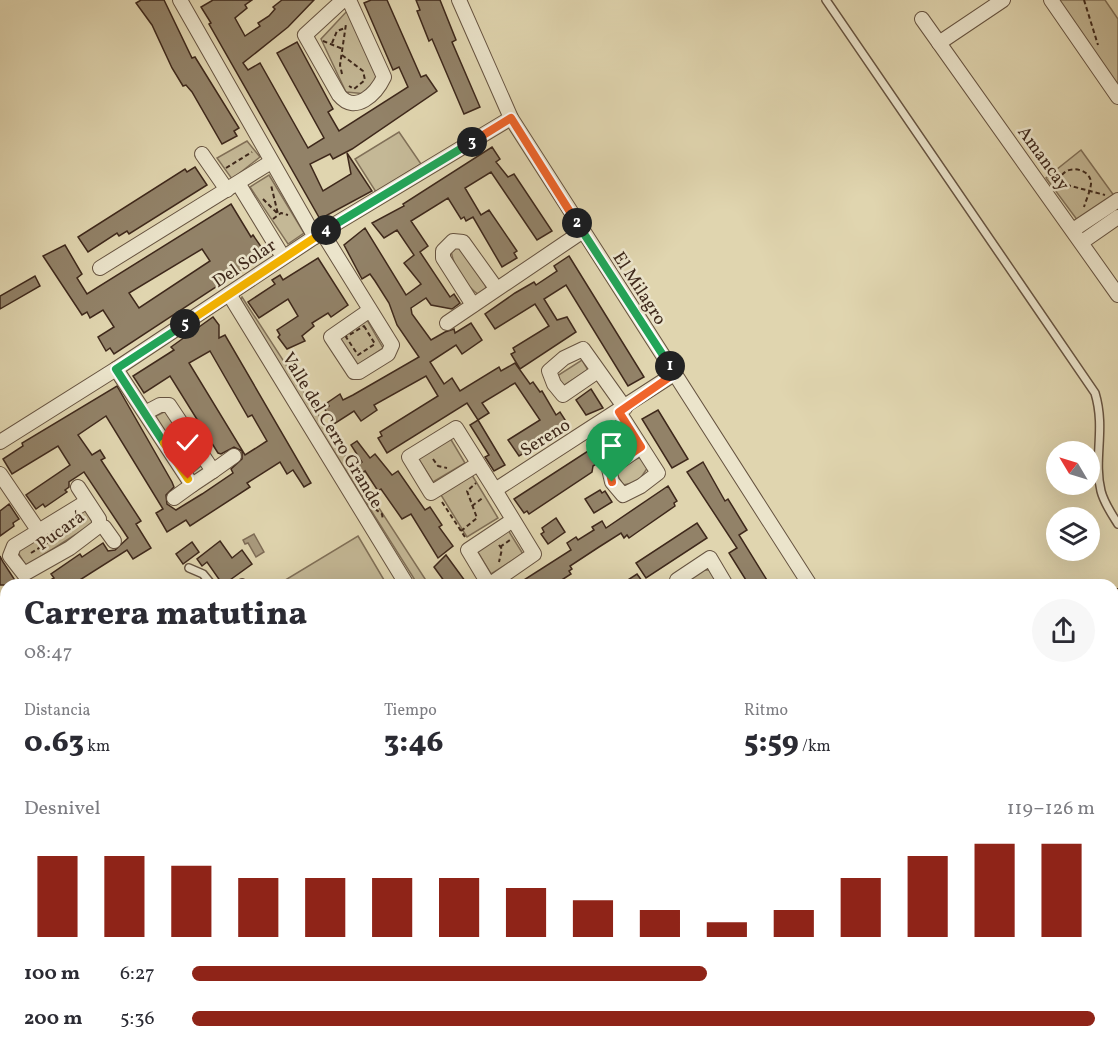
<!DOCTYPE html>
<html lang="es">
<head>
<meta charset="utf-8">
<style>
	body { margin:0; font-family:Vollkorn,serif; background:#f7f7f7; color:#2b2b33; height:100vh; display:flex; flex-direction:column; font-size:22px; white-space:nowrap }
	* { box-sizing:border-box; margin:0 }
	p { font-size:20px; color:#7c7c81 }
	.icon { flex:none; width:33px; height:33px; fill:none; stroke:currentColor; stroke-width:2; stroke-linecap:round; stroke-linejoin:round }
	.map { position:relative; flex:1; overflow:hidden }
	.details { position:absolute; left:0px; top:579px; width:1119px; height:474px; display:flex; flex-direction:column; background:#fff; border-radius:18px 18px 0 0; box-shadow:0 6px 24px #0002 }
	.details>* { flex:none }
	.needle { width:39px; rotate:308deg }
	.tools { position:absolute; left:1046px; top:441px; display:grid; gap:12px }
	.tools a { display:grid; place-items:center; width:54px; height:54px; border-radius:50%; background:#fff; box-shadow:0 6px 24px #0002; font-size:30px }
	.pin { position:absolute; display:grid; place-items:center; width:51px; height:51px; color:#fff; margin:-62px -26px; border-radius:50% 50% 50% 0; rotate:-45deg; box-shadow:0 0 6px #0007 }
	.pin .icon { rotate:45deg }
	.km { position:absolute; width:30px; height:30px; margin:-15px; border-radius:50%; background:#222; color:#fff; font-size:16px; line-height:30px; text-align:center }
	.round { display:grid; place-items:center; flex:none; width:63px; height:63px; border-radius:32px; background:#f7f7f7 }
	.headline { display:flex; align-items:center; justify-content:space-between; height:102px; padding:0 24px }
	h1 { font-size:33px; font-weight:800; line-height:45px }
	.stats { display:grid; grid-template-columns:repeat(3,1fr); gap:9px; height:102px; padding:6px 24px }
	.stats div { display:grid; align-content:center }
	.stats b { font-size:30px; font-weight:800 }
	.stats small { font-size:16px; font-weight:400 }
	.stats p { font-size:16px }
	.chart { height:168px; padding:12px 24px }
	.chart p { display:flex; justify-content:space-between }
	.chart svg { width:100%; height:108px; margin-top:6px; stroke:#8f2418; stroke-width:6 }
	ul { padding:0 24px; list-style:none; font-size:20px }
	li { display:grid; grid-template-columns:96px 72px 1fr; align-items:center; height:45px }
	li i { height:15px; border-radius:8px; background:#8f2418 }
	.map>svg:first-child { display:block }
	.green { fill:#c4b896; stroke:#817058; stroke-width:1.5 }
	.water { fill:#a99a7d; stroke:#7e6c56; stroke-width:1.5 }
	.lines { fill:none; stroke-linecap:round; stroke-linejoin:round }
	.stream { stroke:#7e6c56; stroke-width:4 }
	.building { fill:#928268; stroke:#3e281b; stroke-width:1.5; fill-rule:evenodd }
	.lane-casing { stroke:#665340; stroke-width:10 }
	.street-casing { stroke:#665340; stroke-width:16 }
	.secondary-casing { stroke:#3e281b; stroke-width:22 }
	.path { stroke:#3e281b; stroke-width:2; stroke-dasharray:4.5 3; stroke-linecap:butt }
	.lane { stroke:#ebe4cb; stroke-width:7 }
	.street { stroke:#ebe4cb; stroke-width:14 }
	.secondary { stroke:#ebe4cb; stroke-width:20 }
	.split-1-casing { stroke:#fff; stroke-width:12 }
	.split-2-casing { stroke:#fff; stroke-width:12 }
	.split-3-casing { stroke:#fff; stroke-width:12 }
	.split-4-casing { stroke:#fff; stroke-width:12 }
	.split-5-casing { stroke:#fff; stroke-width:12 }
	.split-6-casing { stroke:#fff; stroke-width:12 }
	.split-7-casing { stroke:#fff; stroke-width:12 }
	.split-1 { stroke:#f0652b; stroke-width:8 }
	.split-2 { stroke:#22a559; stroke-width:8 }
	.split-3 { stroke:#f0652b; stroke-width:8 }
	.split-4 { stroke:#22a559; stroke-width:8 }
	.split-5 { stroke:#f5b400; stroke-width:8 }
	.split-6 { stroke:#22a559; stroke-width:8 }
	.split-7 { stroke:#f5b400; stroke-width:8 }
	.labels { text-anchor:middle; stroke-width:5; stroke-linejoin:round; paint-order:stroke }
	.street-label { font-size:18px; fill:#3e281b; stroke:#ebe4cb }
</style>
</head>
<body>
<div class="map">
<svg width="1118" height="1053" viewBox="0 0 1118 1053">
	<rect width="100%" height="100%" fill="#e0d5af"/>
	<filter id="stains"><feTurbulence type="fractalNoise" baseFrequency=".00333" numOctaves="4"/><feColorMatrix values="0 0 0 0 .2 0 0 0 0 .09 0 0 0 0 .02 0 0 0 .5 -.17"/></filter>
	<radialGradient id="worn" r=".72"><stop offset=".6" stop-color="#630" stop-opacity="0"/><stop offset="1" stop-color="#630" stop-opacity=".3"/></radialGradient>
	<g class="green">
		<polygon points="1058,0 1105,0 1118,19 1118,85"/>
		<polygon points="348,10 378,79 367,94 346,92 321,39"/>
		<polygon points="399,132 421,164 376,192 355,159"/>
		<polygon points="247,141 260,157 232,179 217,158"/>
		<polygon points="1081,150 1115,197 1078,221 1046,178"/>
		<polygon points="269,175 304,233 288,244 250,187"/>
		<path d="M456,245c14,6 30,30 30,45l-7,5c-13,-9 -27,-30 -28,-46z"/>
		<polygon points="242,297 429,585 418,585 240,302"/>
		<polygon points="367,320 383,348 356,366 339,338"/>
		<polygon points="582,360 588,370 563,386 557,376"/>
		<polygon points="168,410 202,465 190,475 152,418"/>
		<polygon points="450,438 465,463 433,482 418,458"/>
		<polygon points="641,457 648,467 638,482 623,485 616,473 629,462"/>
		<polygon points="472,475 498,518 467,537 441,495"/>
		<polygon points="90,507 97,521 26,566 17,551"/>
		<polygon points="508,530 523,554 491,574 476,549"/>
		<polygon points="358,536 387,585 277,585"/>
		<polygon points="703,570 711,570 716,580 709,585 687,585 687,581"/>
	</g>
	<polygon class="water" points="254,534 264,552 256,557 248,543 245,544 243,540"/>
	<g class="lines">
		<polyline class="stream" points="1113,912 1118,912"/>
	</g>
	<g class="building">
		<polygon points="141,0 164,0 192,58 195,57 239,128 234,131 237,136 222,144 192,92 186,85 183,86 172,68 152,25 136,3"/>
		<polygon points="213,0 252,0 245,5 247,8 235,18 245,36 260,26 258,23 269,16 275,9 273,7 282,0 314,0 288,27 243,63 248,70 260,63 308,148 324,138 277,53 297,42 333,109 328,112 339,131 408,87 399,67 393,70 364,3 371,0 387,0 421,77 426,75 437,91 352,149 333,159 330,154 310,164 323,191 351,174 347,153 372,191 320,219 209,24 211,23 201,7"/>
		<polygon points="416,0 440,0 456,40 452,42 480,107 464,114 432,39 429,41 417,11 420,10"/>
		<polygon points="492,147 500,159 496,162 508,177 514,174 552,231 537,240 491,172 465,188 481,215 489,210 517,251 514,253 517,258 502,267 473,217 466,221 464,217 461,219 448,198 411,221 428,246 420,252 450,297 454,294 460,303 452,309 431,305 426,298 411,308 412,314 431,340 445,332 454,329 455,333 471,323 482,340 462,354 456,345 430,362 444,384 452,378 460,391 499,367 501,371 515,363 530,384 533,382 540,392 542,391 556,415 560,412 569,426 519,456 508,440 540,420 515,383 482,403 489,413 478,420 467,403 387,453 378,438 382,436 380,432 438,396 426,376 374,405 377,410 361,421 354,411 334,424 324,408 329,406 327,403 340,394 343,400 353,395 419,357 397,325 389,303 375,281 370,274 362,279 344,245 365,228 406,295 421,284 404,263 414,255 397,230 384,238 372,223 404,206 403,204"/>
		<polygon points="195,167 207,185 129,234 127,231 119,236 117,233 88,252 78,237 185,169 187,172"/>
		<path d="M231,204l20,33 2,-2 13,19 -152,100 -4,-6 -4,3 -8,-14 16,-10 -11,-17 -13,8 -3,-6 -5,3 -39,-59 22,-11 17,29 -5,4 10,16zM202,249l8,12 -71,47 -10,-15z"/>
		<polygon points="569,256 644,377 628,386 566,285 544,299 557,320 567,317 576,332 520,369 511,354 515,352 513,348 549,326 535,304 495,329 485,314 515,293 534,282 536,285 557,271 554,266"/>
		<polygon points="318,258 348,305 331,317 328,313 312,323 314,326 302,336 305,341 287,349 278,337 280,335 277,330 298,316 288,299 259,318 248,302 275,284 272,280 280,275 283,280"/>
		<polygon points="35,276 40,286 0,309 0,296"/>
		<path d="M213,317l6,8v13l6,-3 86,148 -7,4 -11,-17 -6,4 -7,-12 -33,21 3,4 -60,39 -4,-6 -19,12 -11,-19 7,-4 -57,-93 -28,19 14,20 8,-5 5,8 -4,2 40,61 -5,3 15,24 -18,11 -6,-9 -55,35h-30l12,-7 -3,-4 29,-20 2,3 21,-14 5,8 7,-1 13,-12 -44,-66 -15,10v5l-4,3 2,2 -22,15 -2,-3 -7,5 -10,-14 44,-30 -12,-19 -46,28 -9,-15 20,-13 -1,-3 95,-57 55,96 2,5 -8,8 1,9 9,6 26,-16 31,-21 -2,-4 11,-10v-8l-8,-4 -13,7 -3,-1 -48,-77 -26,17 -11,-17 41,-26 -3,-3zM210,351l38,66 4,-2 15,26 -22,14 -56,-92z"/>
		<polygon points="591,389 603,408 586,415 576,400"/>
		<polygon points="658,410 688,459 672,468 642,419"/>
		<polygon points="478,420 505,465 494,471 485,457 489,455 470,425"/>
		<polygon points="609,432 619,449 593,466 592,472 529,514 527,511 524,513 514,499 599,444 597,440"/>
		<polygon points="357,441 370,458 375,454 392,475 398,471 425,510 430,507 442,525 439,527 453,546 438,558 411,514 402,519 381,489 378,491 365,471 363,473 357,466 362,462 351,445"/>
		<polygon points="703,462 725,501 728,499 747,530 739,535 770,585 749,585 729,553 737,548 687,472"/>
		<polygon points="668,486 677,501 674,503 675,506 639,531 629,538 627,535 624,538 621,533 599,547 570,566 572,569 569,571 571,574 554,585 516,585 571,550 567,543 576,537 578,540 594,530 592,527 602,521 606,528"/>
		<polygon points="600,490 602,493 605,491 612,502 594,513 585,499"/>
		<polygon points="9,504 19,519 13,523 14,526 0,536 0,511"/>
		<polygon points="556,518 565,532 548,544 541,534 544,532 542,528"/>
		<polygon points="697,523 707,538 646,578 636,563"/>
		<polygon points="220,541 232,558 242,550 252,564 223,585 207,562 202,566 197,559"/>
		<polygon points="192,542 199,552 183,564 176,554"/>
		<polygon points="446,555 468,585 447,585 434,567"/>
		<polygon points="0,556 3,562 18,585 0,585"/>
		<polygon points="637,574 645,585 620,585"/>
	</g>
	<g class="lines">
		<defs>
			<g id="lane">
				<path d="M826,0l269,393c11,36 -2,66 6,98 3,12 10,22 17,33"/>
				<polyline points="189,568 203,574 212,585"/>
				<polyline points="239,585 242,583"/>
				<polyline points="0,720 6,715"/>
				<polyline points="0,935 6,930"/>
				<polyline points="0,998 6,1003"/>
				<polyline points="0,1014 6,1022"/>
				<polyline points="443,1053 459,1047"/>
			</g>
			<g id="street">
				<polyline points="180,0 315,237"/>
				<path d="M343,0l-38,35 34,60c16,20 37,-1 45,-18l-35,-77"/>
				<polyline points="459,0 511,118 810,585"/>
				<polyline points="1051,0 1118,97"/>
				<polyline points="922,19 1118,295"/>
				<polyline points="939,43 1003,0"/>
				<polyline points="202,154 227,190"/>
				<polyline points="238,183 283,257"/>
				<polyline points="1073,230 1118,200"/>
				<polyline points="322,232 392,345 388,354 359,372 354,372 331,337 370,310"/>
				<polyline points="1082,242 1118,217"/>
				<polyline points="100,268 271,162"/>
				<polyline points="229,294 407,585"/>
				<polyline points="473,305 443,258 443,251 453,241 463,242 496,288"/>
				<polyline points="447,323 583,231"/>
				<polyline points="116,369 192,485 213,471 169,405 160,405 145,413"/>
				<polyline points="598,371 563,395 554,384 549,371 564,358 583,349 625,408"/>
				<polyline points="619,412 658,473 641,486 623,495 612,482 609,469 641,447"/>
				<polyline points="0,442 116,369 322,232 511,118"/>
				<polyline points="478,464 431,493 409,457 456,428 495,490 674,374"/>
				<polyline points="213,471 234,456"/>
				<polyline points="0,474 38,530"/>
				<polyline points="78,487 99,519 99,526"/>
				<polyline points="495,490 534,554 489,585 468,550 513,520"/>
				<polyline points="174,498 192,485"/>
				<polyline points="86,502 14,546 10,556 24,574 70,548 99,526"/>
				<polyline points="99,526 104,527 114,541"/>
				<polyline points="680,585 677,580 710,558 726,585"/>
				<polyline points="1113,828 1118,826"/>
				<polyline points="575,1047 578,1053"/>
				<polyline points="666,1047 669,1053"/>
				<polyline points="754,1047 756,1053"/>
				<polyline points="847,1047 849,1053"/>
			</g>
			<g id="secondary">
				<polyline points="1113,600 1118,599"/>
				<polyline points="0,624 6,631"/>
				<polyline points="0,666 6,673"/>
				<polyline points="0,1037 6,1034"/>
				<polyline points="307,1047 310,1053"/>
				<polyline points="331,1047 334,1053"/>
				<polyline points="20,1053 35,1047"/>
			</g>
		</defs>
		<use href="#lane" class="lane-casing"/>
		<use href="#street" class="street-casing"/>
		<use href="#secondary" class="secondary-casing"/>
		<g class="path">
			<polyline points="1084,0 1098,45"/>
			<polyline points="323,41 343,49"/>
			<polyline points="332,43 337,31 345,28"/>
			<polyline points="342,55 363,71 365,80 354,89 349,86"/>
			<polyline points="342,74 340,65 346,24"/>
			<polyline points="226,168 252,152"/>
			<polyline points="1052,181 1105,195"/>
			<path d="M1057,189c1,-4 3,-10 5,-14 8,-11 30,-5 29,9 -1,8 -5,16 -7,23"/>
			<polyline points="263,199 278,214 271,185"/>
			<polyline points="273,219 281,213 288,215"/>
			<polygon points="364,326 375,344 358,355 346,337"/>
			<polyline points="433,459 438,466 447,468"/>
			<polyline points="442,502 465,537"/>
			<polyline points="472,506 484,497"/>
			<polyline points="375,509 382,514 383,520"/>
			<polyline points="461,531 477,518 467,491 476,483"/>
			<polyline points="499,545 502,549 499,562"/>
			<polyline points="500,547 510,540"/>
			<polyline points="31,553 84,520"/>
			<polyline points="1054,1047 1070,1048 1075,1053"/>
		</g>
		<use href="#lane" class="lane"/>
		<use href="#street" class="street"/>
		<use href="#secondary" class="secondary"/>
	</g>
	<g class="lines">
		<defs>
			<polyline id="split-1" points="612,482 609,469 641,447 619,412 674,374 670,366"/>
			<polyline id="split-2" points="577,223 670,366"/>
			<polyline id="split-3" points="472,142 511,118 577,223"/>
			<polyline id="split-4" points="326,230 472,142"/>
			<polyline id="split-5" points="185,324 326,230"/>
			<polyline id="split-6" points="164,443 116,369 185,324"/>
			<polyline id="split-7" points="164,443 188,479"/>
		</defs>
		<use href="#split-1" class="split-1-casing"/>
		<use href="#split-2" class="split-2-casing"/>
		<use href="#split-3" class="split-3-casing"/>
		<use href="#split-4" class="split-4-casing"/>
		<use href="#split-5" class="split-5-casing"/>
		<use href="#split-6" class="split-6-casing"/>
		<use href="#split-7" class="split-7-casing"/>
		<use href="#split-1" class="split-1"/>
		<use href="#split-2" class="split-2"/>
		<use href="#split-3" class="split-3"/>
		<use href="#split-4" class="split-4"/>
		<use href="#split-5" class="split-5"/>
		<use href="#split-6" class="split-6"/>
		<use href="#split-7" class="split-7"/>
	</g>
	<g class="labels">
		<g class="street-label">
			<text transform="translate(1044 158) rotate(54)" y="6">Amancay</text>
			<text transform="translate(244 263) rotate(-34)" y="6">Del Solar</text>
			<text transform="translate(640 288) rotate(57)" y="6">El Milagro</text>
			<text transform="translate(333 430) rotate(59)" y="6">Valle del Cerro Grande</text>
			<text transform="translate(545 437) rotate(-32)" y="6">Sereno</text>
			<text transform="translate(60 530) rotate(-36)" y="6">Pucará</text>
		</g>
	</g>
	<rect width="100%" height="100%" filter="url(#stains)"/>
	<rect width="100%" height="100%" fill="url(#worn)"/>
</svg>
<div class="tools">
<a><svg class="needle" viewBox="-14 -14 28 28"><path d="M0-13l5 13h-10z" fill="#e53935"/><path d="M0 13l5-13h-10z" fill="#7c7c81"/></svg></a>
<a><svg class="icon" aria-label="layers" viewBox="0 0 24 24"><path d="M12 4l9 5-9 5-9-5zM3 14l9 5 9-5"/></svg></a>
</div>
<div class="pin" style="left:612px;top:482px;background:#1e9e55"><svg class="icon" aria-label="arrive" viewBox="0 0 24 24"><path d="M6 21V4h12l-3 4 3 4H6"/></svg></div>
<div class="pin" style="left:188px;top:479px;background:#d93025"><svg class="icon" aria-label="check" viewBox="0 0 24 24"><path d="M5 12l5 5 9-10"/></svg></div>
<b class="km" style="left:670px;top:366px">1</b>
<b class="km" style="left:577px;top:223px">2</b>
<b class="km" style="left:472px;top:142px">3</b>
<b class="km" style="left:326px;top:230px">4</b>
<b class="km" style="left:185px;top:324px">5</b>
<section class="details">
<div class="headline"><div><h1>Carrera matutina</h1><p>08:47</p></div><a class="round"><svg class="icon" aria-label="share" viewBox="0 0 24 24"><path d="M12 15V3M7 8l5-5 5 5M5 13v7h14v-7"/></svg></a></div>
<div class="stats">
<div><p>Distancia</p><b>0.63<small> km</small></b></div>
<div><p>Tiempo</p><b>3:46</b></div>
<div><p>Ritmo</p><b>5:59<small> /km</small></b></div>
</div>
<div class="chart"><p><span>Desnivel</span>119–126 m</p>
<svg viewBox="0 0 160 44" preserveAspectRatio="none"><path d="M5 44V11M15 44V11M25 44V15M35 44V20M45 44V20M55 44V20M65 44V20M75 44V24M85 44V29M95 44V33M105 44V38M115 44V33M125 44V20M135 44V11M145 44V6M155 44V6"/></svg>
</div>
<ul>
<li><b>100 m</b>6:27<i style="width:57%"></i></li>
<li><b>200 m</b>5:36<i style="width:100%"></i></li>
</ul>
</section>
</div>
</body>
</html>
